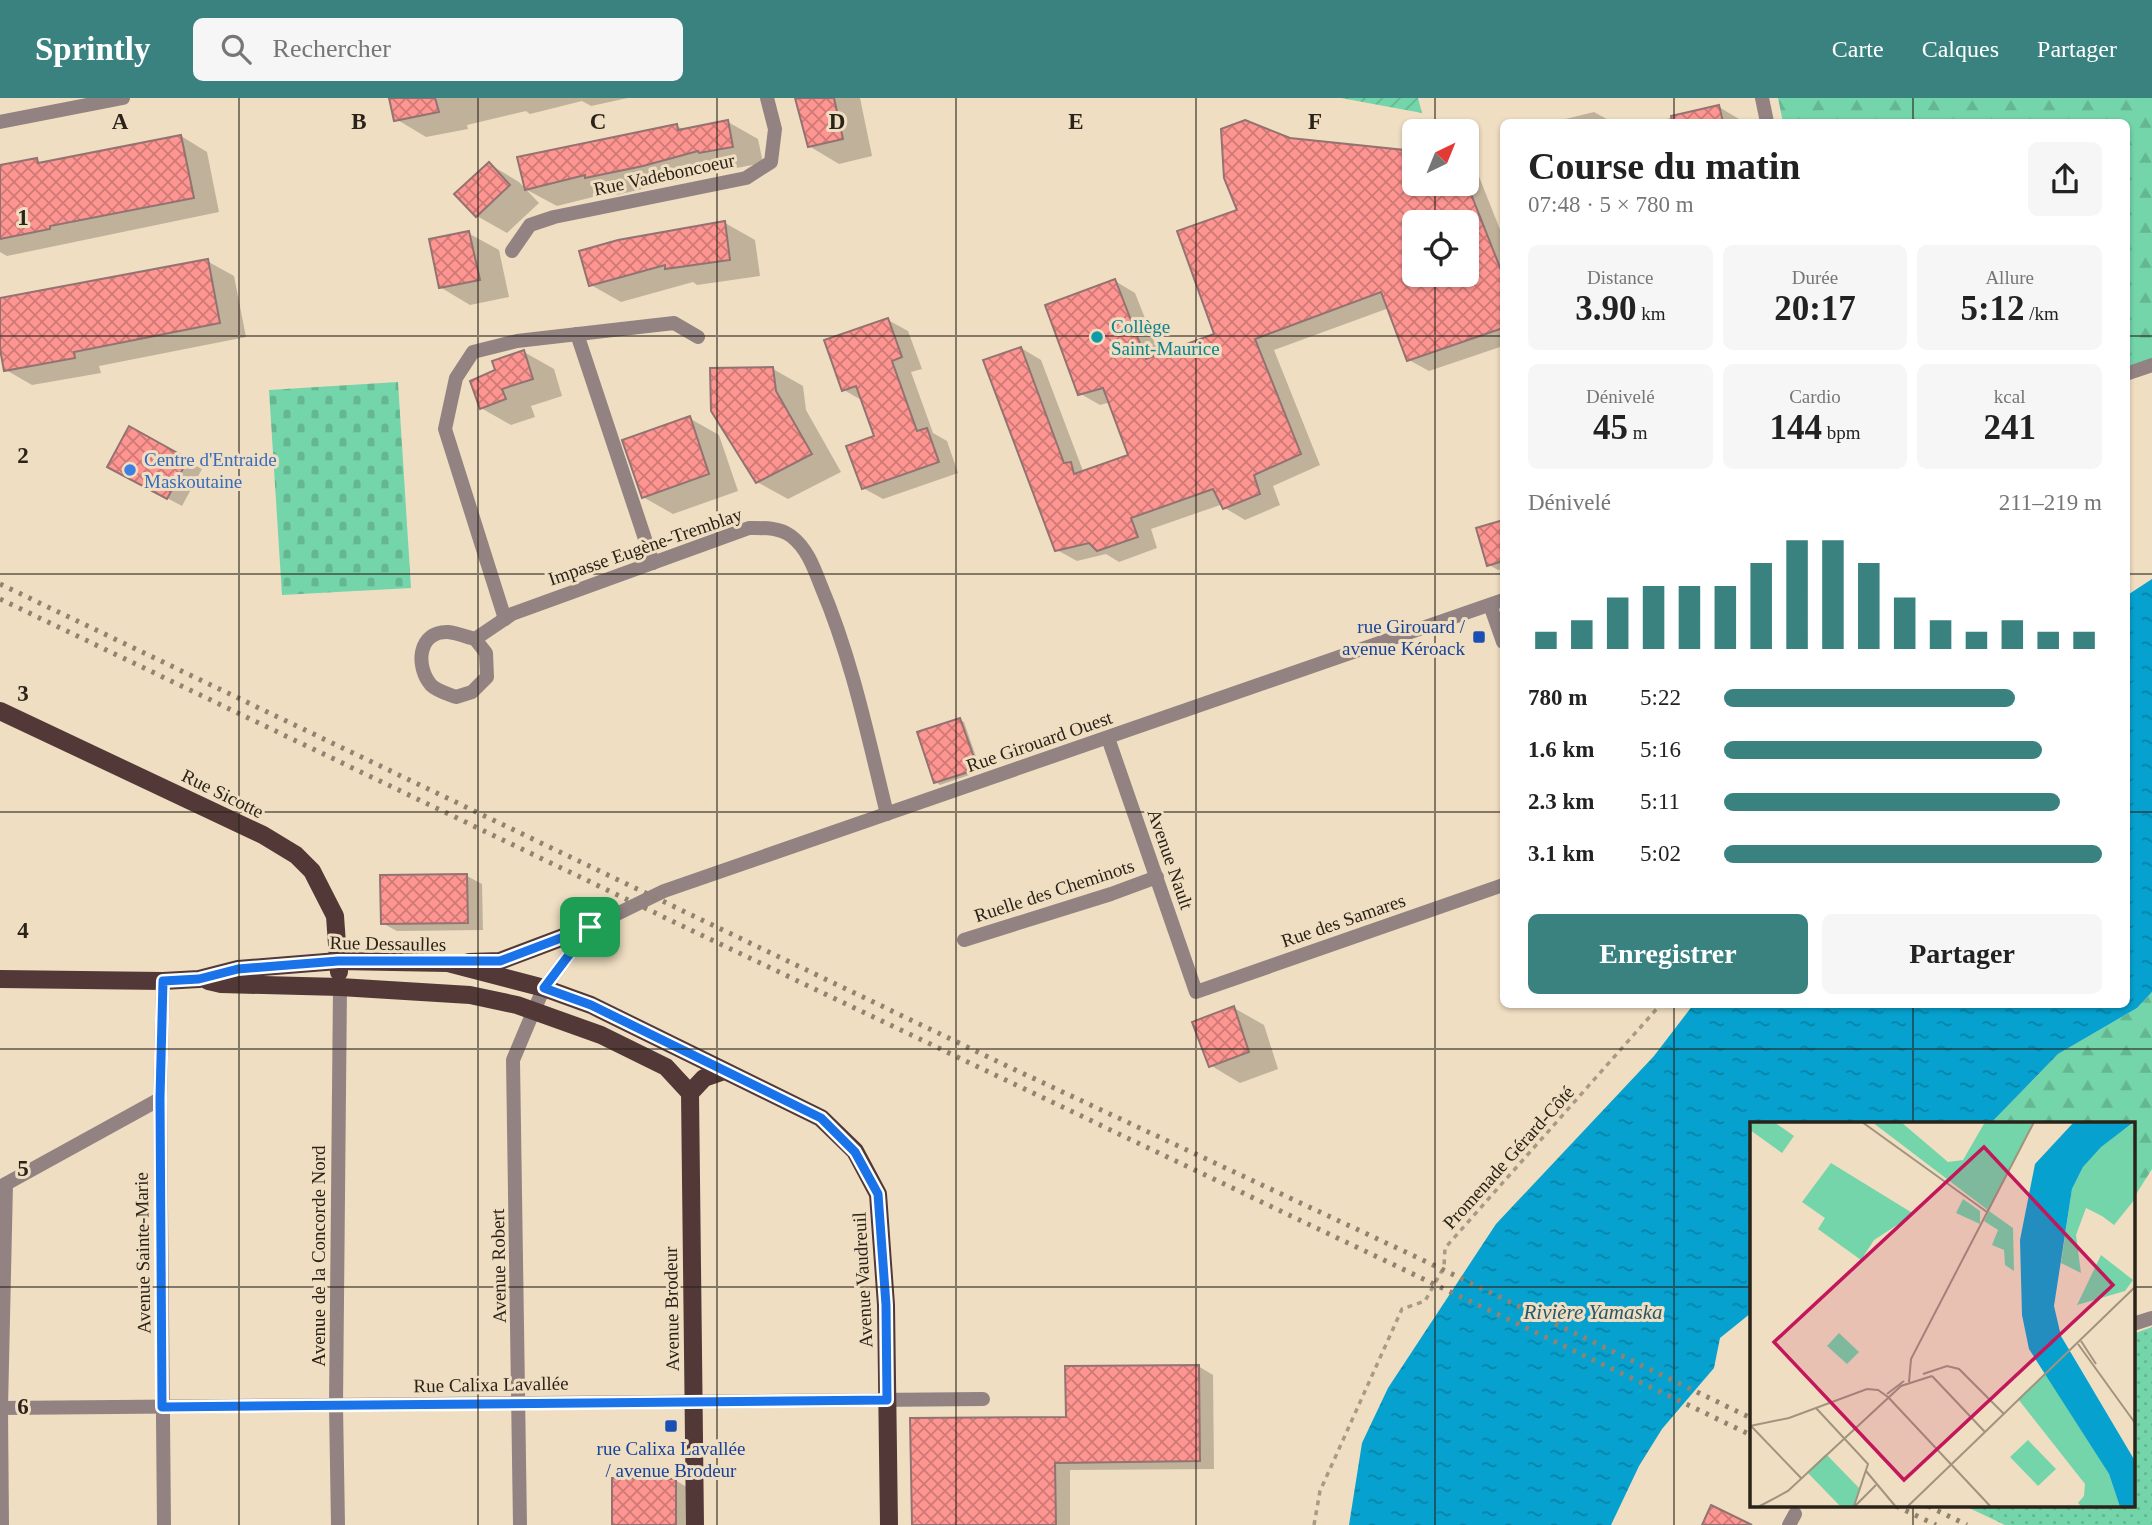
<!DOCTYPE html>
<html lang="fr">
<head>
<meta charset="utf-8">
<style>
	body { margin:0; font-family:Georgia,serif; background:#f6f6f6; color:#222; height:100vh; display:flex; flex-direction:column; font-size:26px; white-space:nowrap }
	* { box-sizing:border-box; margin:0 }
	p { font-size:23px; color:#767676 }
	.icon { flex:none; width:38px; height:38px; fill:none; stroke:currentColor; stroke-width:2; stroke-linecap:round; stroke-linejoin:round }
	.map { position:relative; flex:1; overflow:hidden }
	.sheet { position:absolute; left:1500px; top:21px; width:630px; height:889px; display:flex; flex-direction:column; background:#fff; border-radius:10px; box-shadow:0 2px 5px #0004 }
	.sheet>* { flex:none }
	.needle { width:46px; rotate:43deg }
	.tools { position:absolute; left:1402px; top:21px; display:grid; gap:14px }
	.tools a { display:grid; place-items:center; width:77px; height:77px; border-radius:10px; background:#fff; box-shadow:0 2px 5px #0004; font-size:35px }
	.pin { position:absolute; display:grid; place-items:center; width:60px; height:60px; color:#fff; margin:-30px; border-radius:14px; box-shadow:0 4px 10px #0006 }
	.round { display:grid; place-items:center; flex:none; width:74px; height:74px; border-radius:10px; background:#f6f6f6 }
	.overview { display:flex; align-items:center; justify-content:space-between; height:119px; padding:0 28px }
	h1 { font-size:38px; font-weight:700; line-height:52px }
	.figures { display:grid; grid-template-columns:repeat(3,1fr); gap:10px; height:119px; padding:7px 28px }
	.figures div { display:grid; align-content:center; border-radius:10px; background:#f6f6f6; text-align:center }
	.figures b { font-size:35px; font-weight:700 }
	.figures small { font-size:19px; font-weight:400 }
	.figures p { font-size:19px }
	.chart { height:196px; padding:14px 28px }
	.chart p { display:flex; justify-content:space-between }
	.chart svg { width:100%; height:126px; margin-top:7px; stroke:#3a8280; stroke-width:6 }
	.action { display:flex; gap:14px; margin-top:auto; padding:14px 28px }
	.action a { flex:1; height:80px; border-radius:10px; background:#3a8280; color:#fff; font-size:28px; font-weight:700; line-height:80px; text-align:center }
	.action a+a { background:#f6f6f6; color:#222 }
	ul { padding:0 28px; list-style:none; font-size:23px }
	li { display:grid; grid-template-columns:112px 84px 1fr; align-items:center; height:52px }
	li i { height:18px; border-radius:9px; background:#3a8280 }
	header { display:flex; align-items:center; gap:42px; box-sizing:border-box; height:98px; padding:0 35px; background:#3a8280; color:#fff }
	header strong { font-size:33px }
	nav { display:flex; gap:38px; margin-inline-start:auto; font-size:24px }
	.search { width:490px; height:63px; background:#f6f6f6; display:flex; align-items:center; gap:18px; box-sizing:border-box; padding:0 24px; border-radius:10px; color:#767676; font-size:26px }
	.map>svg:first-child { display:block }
	.grass { fill:url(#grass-dots) }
	.forest { fill:url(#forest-firs) }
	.cemetery { fill:url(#cemetery-stones) }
	.garden { fill:url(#garden-furrows) }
	.water { fill:url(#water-ripples) }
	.shadow { fill:#0003; fill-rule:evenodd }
	.building { fill:url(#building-cross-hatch); stroke:#937371; stroke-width:2; fill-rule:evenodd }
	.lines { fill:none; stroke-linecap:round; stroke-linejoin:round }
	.path { stroke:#a89a84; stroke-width:3.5; stroke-dasharray:5 5; stroke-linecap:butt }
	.minor { stroke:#928382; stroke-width:14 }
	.tertiary { stroke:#928382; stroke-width:14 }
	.primary { stroke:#523937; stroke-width:18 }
	.rail { stroke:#908370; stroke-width:5; stroke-dasharray:3.5 7; stroke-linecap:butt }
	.route-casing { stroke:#fff; stroke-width:14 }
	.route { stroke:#1a73e8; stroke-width:9 }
	.grid { fill:none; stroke:#2a2319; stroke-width:2; stroke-opacity:0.55 }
	.culture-dot { fill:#0f9aa8; stroke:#f0dec2; stroke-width:2.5 }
	.shop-dot { fill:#3f7fe0; stroke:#f0dec2; stroke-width:2.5 }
	.transit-dot { fill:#1a4fb4; stroke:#f0dec2; stroke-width:2.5 }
	.labels { text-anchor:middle; stroke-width:6; stroke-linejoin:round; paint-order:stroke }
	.street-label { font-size:19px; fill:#2a2319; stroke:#f0dec2 }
	.culture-label { font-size:19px; fill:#0d838f; stroke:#f0dec2; text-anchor:start }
	.shop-label { font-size:19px; fill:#366cbe; stroke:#f0dec2; text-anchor:start }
	.transit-label { font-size:19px; fill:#164399; stroke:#f0dec2; text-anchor:end }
	.water-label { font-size:21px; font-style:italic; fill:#27596d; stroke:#f0dec2 }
	.inset-road { fill:none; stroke:#a1937e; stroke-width:2 }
	.view { fill:#c2185b; fill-opacity:0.15; stroke:#c2185b; stroke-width:3.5 }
	.inset-edge { fill:none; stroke:#2a2319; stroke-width:3.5 }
	.grid-label { font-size:23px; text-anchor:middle; font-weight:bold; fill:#2a2319; stroke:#f0dec2; stroke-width:6; stroke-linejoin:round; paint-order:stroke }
</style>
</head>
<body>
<header>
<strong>Sprintly</strong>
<div class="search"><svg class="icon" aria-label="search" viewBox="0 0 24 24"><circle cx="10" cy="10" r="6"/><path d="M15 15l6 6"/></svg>Rechercher</div>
<nav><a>Carte</a><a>Calques</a><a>Partager</a></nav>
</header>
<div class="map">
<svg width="2152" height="1427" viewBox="0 0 2152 1427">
	<defs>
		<pattern id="grass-dots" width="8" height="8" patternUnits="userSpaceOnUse" patternTransform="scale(1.75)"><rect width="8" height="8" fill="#73d5a9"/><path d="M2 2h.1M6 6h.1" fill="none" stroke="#64b791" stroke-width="1.8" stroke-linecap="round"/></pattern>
		<pattern id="forest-firs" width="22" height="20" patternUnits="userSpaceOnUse" patternTransform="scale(1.75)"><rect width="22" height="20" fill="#73d5a9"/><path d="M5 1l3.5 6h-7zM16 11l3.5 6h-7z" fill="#64b791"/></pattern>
		<pattern id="cemetery-stones" width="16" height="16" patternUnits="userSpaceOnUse" patternTransform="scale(1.75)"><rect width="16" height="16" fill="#73d5a9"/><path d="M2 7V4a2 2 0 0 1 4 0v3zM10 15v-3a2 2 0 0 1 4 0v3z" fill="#64b791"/></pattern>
		<pattern id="garden-furrows" width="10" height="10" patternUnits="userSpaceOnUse" patternTransform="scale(1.75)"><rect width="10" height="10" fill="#73d5a9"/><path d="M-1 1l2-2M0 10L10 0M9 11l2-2" fill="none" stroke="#64b791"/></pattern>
		<pattern id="water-ripples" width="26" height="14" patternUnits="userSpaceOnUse" patternTransform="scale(1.75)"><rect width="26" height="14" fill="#06a1cf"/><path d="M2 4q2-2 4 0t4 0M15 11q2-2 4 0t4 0" fill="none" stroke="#0783a7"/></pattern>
		<pattern id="building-cross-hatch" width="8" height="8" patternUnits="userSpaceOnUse" patternTransform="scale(1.75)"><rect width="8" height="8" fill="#fe9591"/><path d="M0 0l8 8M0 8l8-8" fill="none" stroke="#ce7976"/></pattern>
	</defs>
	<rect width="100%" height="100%" fill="#f0dec2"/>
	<polygon class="grass" points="2152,1229 2152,1427 2005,1427 1965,1408 2133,1408 2133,1236"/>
	<g class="forest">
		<polygon points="1778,0 2152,0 2152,267 2126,277 2126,24 1783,24"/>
		<polygon points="2152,894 2152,1071 2133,1101 2133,1026 1990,1026 2058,956 2137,910"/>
	</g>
	<polygon class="cemetery" points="398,284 411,490 282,497 269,292"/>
	<polygon class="garden" points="1341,0 1418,0 1422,15"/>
	<polygon class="water" points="2152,481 2152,894 2137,910 2058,956 1990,1026 1751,1026 1751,1215 1720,1240 1714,1270 1662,1331 1639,1368 1611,1427 1349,1427 1362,1345 1388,1290 1496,1126 1654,958 1693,907 2126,906 2126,498"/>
	<g class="shadow">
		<polygon points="391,0 628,0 591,8 582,3 530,16 526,13 467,27 468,31 426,39 396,21"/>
		<polygon points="798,0 860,0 872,58 839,66 809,48"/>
		<polygon points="1719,9 1739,21 1740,24 1653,24"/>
		<polygon points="1594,14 1612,24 1553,24"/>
		<polygon points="728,24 758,41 763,65 731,71 728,70 617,97 613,94 557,108 527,92 520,61 677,28 684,32"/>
		<polygon points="181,38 207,54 219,114 7,158 0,154 0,69 37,62 42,66"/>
		<path d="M1290,42l124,13v31h52v-20l10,5 27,68v109l-74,25 -20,-11 -20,-52 -115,42 46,115 -47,21 7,19 -35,15 -20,-12 -2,-4 -72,25 6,19 -38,14 -13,-8 -29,7 -20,-11 -36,-202 20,12 42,111 48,-15 -20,-54 -11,3 -21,-12 36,-112 20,12 25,63 56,-21 23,-124zM1414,124h52v53h-52z"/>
		<polygon points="489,66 519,84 539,105 507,135 477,118"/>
		<polygon points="725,125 755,142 760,178 697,187 693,184 621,204 591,187"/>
		<polygon points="468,135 499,152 509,199 470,207 440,189"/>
		<polygon points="207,163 234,178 246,239 99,268 101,275 32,287 6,272 0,241 0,202"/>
		<polygon points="888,222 908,233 922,271 911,274 933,335 947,343 958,375 883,401 863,390 876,339 863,303 844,292"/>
		<polygon points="524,254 554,271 562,298 531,308 535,319 511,327 481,310 498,273"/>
		<polygon points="773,271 803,288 806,312 841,374 788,401 757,384"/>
		<polygon points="689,320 719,337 738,393 673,416 643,399"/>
		<polygon points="129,331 202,371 182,408 124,377"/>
		<polygon points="1503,424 1503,471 1498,472 1489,467 1478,431"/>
		<polygon points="960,622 964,624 981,673 940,687 936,684"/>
		<polygon points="467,778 482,786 483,832 397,833 382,825"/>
		<polygon points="1234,910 1264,927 1278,971 1240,985 1210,967"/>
		<polygon points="1198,1268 1213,1277 1214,1371 1070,1372 1070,1427 914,1427 1068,1321"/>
		<polygon points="675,1382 690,1391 690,1427 614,1427"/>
	</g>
	<g class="building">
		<polygon points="389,0 435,0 439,14 394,23"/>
		<polygon points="795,0 834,0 843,41 808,49"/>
		<polygon points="1719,7 1723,24 1672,24 1671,18"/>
		<polygon points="728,22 733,49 699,55 698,53 643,68 585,80 585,77 525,92 517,59 677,26 678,32"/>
		<path d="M1245,22l45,18 124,13v33h53l36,91v53l-96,33 -26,-69 -126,47 46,115 -47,21 6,19 -37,15 -10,-20 -82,29 7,19 -41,14 -8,-8 -34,8 -72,-191 38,-13 43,116 7,-1 3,12 54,-19 -25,-67 -25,7 -33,-90 70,-26 31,80 68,-25 -37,-103 60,-21 -13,-32 -3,-49zM1414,124h52v53h-52z"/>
		<polygon points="181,37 194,100 50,128 50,131 0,141 0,67 37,60 38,65"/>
		<polygon points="489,64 510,87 476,119 454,96"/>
		<polygon points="725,123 730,162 665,171 665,167 589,188 579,153 618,142"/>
		<polygon points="469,133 480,182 439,190 429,141"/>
		<polygon points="208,161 220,225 74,254 75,260 4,273 0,251 0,200"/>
		<polygon points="888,220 902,259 892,263 917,333 927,330 939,364 862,391 846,348 874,338 856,288 842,293 824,242"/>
		<polygon points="524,252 533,281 502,291 506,301 480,311 470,283 495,272 492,263"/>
		<polygon points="773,269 776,293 812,356 756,385 711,313 710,270"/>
		<polygon points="690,318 709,376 642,400 622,342"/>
		<polygon points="129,328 188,361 167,401 107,369"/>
		<polygon points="1503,422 1503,463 1487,468 1476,430"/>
		<polygon points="960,620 978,671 934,685 917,634"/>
		<polygon points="467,776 468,825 381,826 380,777"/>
		<polygon points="1234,908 1249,954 1209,969 1192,924"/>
		<polygon points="1199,1267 1200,1363 1055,1365 1056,1427 912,1427 910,1320 1066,1319 1065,1268"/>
		<polygon points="612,1380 676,1381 676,1427 612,1427"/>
		<polygon points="1711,1407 1752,1427 1702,1427"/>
	</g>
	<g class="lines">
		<polyline class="path" points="1314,1427 1320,1393 1402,1211 1425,1203 1444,1169 1445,1150 1661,906"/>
		<g class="minor">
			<polyline points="0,24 123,0"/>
			<polyline points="512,153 530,127 554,119 746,80 771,64 775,31 767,0"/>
			<polyline points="577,236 653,465"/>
			<polyline points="1490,507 1503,544"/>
			<polyline points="505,521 445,331 456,280 473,254 517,243 674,225 698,239"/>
			<path d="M475,541l11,14 1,24 -15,15 -16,5c-8,-3 -19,-6 -25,-12 -16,-19 -13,-54 17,-53 9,1 19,5 27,7l37,-25 237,-86c14,0 30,-1 42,8 16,12 23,32 30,50 31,73 47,151 66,228"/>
			<polyline points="1108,640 1196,894 1503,787"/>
			<polyline points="964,842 1111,796 1157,779"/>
			<polyline points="163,883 160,1001 164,1427"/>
			<polyline points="0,1089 160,1001"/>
			<polyline points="2133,1226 2152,1220"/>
			<polyline points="0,1310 983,1301"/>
			<polyline points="2,1427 1,1310 6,1086"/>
			<polyline points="520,1427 513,962 534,912"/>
			<polyline points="1789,1427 1795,1416"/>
		</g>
		<g class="tertiary">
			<polyline points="1762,0 1767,24"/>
			<polyline points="2126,276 2152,267"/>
			<polyline points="534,912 544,890 590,829 664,793 1503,502"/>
			<polyline points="338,1427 336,1307 340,889"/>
		</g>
		<g class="primary">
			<polyline points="0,613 263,737 296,757 312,773 335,818 339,874"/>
			<polyline points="469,864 500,863 590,829"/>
			<polyline points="0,881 163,883 199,881 238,871 338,863 448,865 544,890 591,907 821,1020 855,1053 878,1096 886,1207 889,1427"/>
			<polyline points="208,883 221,886 340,889 470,897 517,907 601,937 666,969 690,995"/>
			<polyline points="690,995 695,1427"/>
			<polyline points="690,995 704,980 724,973"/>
		</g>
		<g class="rail">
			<polyline points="0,486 1007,968 1427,1164 1751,1320"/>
			<polyline points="0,501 674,824 1751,1337"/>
			<polyline points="1896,1408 1936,1427"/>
			<polyline points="1928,1408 1967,1427"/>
		</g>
	</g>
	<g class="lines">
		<defs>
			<polygon id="route" points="590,829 544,890 591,907 821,1020 855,1054 878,1096 886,1207 887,1302 162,1309 160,1000 163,883 199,881 238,871 338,863 500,863"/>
		</defs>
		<use href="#route" class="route-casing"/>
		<use href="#route" class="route"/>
	</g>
	<path class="grid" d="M239,0v1427M478,0v1427M717,0v1427M956,0v1427M1196,0v1427M1435,0v33M1674,0v24M1913,0v24M1435,86v38M1435,177v1250M0,238h1503M2126,238h26M0,476h1503M2126,476h26M0,714h1503M2126,714h26M1674,906v521M1913,906v120M0,951h2152M0,1189h1751M2133,1189h19M1913,1408v19"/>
	<circle class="culture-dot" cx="1097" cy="239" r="7"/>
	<circle class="shop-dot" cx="130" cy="372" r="7"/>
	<g class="transit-dot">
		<rect x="1472" y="532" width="14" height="14" rx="3.5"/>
		<rect x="664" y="1321" width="14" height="14" rx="3.5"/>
	</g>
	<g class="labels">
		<g class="street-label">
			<text transform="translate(664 76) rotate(-12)" y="7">Rue Vadeboncoeur</text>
			<text transform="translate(645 448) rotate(-19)" y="7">Impasse Eugène-Tremblay</text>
			<text transform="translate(1039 643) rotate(-19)" y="7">Rue Girouard Ouest</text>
			<text transform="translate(223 695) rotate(26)" y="7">Rue Sicotte</text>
			<text transform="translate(1171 761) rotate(71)" y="7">Avenue Nault</text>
			<text transform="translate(1054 792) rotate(-18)" y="7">Ruelle des Cheminots</text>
			<text transform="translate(1343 822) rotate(-19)" y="7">Rue des Samares</text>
			<text transform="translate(388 845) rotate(1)" y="7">Rue Dessaulles</text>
			<text transform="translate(1508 1059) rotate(-48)" y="7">Promenade Gérard-Côté</text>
			<text transform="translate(142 1155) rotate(-91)" y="7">Avenue Sainte-Marie</text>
			<text transform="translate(318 1158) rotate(-90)" y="7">Avenue de la Concorde Nord</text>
			<text transform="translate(498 1168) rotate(-91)" y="7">Avenue Robert</text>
			<text transform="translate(862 1182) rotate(-93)" y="7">Avenue Vaudreuil</text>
			<text transform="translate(671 1211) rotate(-91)" y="7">Avenue Brodeur</text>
			<text transform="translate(491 1286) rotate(-1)" y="7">Rue Calixa Lavallée</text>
		</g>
		<g class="culture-label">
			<text x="1111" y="235">Collège<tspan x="1111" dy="22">Saint-Maurice</tspan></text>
		</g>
		<g class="shop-label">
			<text x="144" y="368">Centre d'Entraide<tspan x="144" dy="22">Maskoutaine</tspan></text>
		</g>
		<g class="transit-label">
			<text x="1465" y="535">rue Girouard /<tspan x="1465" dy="22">avenue Kéroack</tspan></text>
			<text x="671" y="1357" text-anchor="middle">rue Calixa Lavallée<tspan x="671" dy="22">/ avenue Brodeur</tspan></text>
		</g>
		<g class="water-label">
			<text x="1593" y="1221">Rivière Yamaska</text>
		</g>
	</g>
	<g transform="translate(1750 1024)">
		<rect width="385" height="385" fill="#f0dec2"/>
		<path d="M385,4v73l-21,26 -41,-31zM213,77l17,12v13l-24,-11zM239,89l24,17 1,43 -9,-6 -1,-15 -12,-5 6,-15 -14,-9zM351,133l32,25 -8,11 -48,14zM295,251l64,101 11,33h-38l-4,-4 6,-7 1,-12 -67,-85zM278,318l28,29 -18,17 -28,-29zM76,332l34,35 -6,17 -13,1 -34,-35z" fill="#73d5a9"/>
		<path d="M122,0h29l47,40 15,-2 22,-38h48l-44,89zM385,0v14l-39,48 -1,15 19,16 -6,4 -22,-11 -10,27 5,38 -20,-10 11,-74 11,-22 18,-21z" fill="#73d5a9"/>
		<path d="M89,211l20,19 -12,12 -20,-18z" fill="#73d5a9"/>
		<path d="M81,41l83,51 -40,26 -13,20 -43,-31 7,-11 -23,-16z" fill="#73d5a9"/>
		<path d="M3,0h21l20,14 -12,17 -32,-23z" fill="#73d5a9"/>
		<path d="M324,0h60l-33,25 -18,20 -11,22 -18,117 7,30 74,125v46h-15l-11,-33 -80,-125 -7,-34 -2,-75 15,-76z" fill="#06a1cf"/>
		<path class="inset-road" d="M112,0l125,90M331,219l15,23M328,222l57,79M173,252l24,-8 12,3 45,45M182,254l53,56 150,-145M159,260l2,-23 123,-237M137,272l17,-13M138,275l103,110M66,286l52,56 -14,42M0,304l39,-8 78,-29 11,1 10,7M1,304l50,52M116,349l30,36M105,384l21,-21M8,385l30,-16 113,-105 31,-10M157,385l78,-75"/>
		<path class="view" d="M234,25l129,138 -209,195 -130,-138z"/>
		<rect width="385" height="385" class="inset-edge"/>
	</g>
	<g class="grid-label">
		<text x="120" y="31">A</text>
		<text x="359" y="31">B</text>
		<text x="598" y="31">C</text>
		<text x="837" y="31">D</text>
		<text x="1076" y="31">E</text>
		<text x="1315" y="31">F</text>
		<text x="23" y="127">1</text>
		<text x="23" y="365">2</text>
		<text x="23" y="603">3</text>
		<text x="23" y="840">4</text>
		<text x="23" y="1078">5</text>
		<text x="23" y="1316">6</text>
	</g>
</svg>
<div class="tools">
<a><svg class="needle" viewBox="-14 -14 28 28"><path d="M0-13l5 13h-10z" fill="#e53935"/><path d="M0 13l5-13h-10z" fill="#767676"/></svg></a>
<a><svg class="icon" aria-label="locate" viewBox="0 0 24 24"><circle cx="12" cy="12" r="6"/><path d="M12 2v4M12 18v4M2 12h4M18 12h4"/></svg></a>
</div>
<div class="pin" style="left:590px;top:829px;background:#1e9e55"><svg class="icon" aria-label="arrive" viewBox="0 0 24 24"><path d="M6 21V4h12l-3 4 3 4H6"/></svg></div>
<section class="sheet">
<div class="overview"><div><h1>Course du matin</h1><p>07:48 · 5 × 780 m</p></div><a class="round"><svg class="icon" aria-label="share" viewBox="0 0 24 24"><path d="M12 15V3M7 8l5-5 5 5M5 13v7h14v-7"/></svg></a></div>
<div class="figures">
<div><p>Distance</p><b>3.90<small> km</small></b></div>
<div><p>Durée</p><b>20:17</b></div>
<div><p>Allure</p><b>5:12<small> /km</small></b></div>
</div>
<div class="figures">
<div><p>Dénivelé</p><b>45<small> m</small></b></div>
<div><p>Cardio</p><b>144<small> bpm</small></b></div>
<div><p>kcal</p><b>241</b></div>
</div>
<div class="chart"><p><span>Dénivelé</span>211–219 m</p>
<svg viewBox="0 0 160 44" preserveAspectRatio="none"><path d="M5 44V38M15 44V34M25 44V26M35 44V22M45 44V22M55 44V22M65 44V14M75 44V6M85 44V6M95 44V14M105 44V26M115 44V34M125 44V38M135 44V34M145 44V38M155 44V38"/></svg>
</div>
<ul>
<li><b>780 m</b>5:22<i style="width:77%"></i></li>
<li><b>1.6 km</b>5:16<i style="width:84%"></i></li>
<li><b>2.3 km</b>5:11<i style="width:89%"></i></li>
<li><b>3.1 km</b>5:02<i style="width:100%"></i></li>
</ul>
<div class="action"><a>Enregistrer</a><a>Partager</a></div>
</section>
</div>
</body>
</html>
